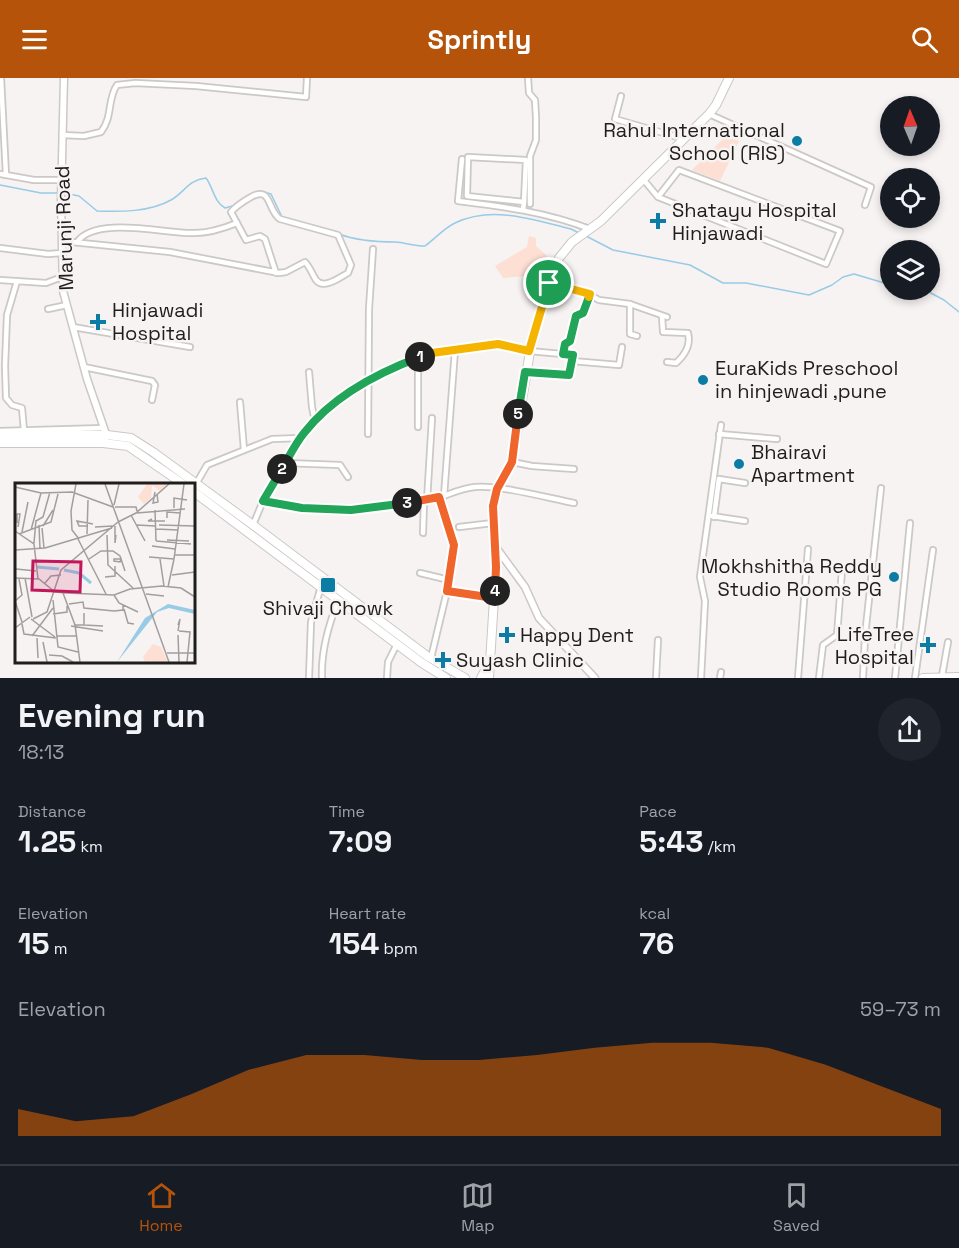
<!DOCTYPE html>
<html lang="en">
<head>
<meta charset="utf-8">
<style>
	body { margin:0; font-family:"Space Grotesk",sans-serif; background:#20242c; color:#f1f3f6; height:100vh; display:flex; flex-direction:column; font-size:22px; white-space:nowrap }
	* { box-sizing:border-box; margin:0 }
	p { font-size:20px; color:#9ea1a6 }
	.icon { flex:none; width:33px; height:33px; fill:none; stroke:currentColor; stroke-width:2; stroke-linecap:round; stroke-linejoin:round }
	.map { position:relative; height:600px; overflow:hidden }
	.side { display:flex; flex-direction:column; background:#171b24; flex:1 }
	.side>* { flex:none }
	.needle { width:39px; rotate:358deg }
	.tools { position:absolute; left:880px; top:18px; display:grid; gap:12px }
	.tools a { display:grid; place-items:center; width:60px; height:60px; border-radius:50%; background:#171b24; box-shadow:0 3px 9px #0003; font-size:30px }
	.pin { position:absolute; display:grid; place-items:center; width:51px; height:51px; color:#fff; margin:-26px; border:3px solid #fff; border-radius:50%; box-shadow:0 2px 6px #0007 }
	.km { position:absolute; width:30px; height:30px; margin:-15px; border-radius:50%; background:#222; color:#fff; font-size:16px; line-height:30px; text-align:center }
	.round { display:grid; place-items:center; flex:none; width:63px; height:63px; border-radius:32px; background:#20242c }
	.summary { display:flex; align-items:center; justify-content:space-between; height:102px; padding:0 18px }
	h1 { font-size:33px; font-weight:600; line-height:45px }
	.stats { display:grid; grid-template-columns:repeat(3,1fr); gap:9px; height:102px; padding:6px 18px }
	.stats div { display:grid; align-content:center }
	.stats b { font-size:30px; font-weight:600 }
	.stats small { font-size:16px; font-weight:400 }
	.stats p { font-size:16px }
	.chart { height:168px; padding:12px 18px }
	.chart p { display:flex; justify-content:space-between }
	.chart svg { width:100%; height:108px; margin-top:6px; fill:#b45309; opacity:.7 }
	header { display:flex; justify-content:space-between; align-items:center; height:78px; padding:0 18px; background:#b45309; color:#fff; font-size:27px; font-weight:600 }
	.tabs { display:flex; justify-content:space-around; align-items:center; height:84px; border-top:2px solid #363941; background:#171b24; font-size:16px; color:#9ea1a6 }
	.tabs a { display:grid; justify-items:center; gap:3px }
	.tabs .current { color:#b45309 }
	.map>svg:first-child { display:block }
	.green { fill:#fddfd3 }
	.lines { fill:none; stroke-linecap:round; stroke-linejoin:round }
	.stream { stroke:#97cbe6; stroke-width:1.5 }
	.minor-casing { stroke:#ccc8c6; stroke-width:8 }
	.tertiary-casing { stroke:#ccc8c6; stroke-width:9 }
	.primary-casing { stroke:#ccc8c6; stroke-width:10 }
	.minor { stroke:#fff; stroke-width:4.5 }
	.tertiary { stroke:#fff; stroke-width:6 }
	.primary { stroke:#fff; stroke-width:8 }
	.split-1-casing { stroke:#fff; stroke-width:12 }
	.split-2-casing { stroke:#fff; stroke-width:12 }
	.split-3-casing { stroke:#fff; stroke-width:12 }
	.split-4-casing { stroke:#fff; stroke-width:12 }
	.split-5-casing { stroke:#fff; stroke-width:12 }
	.split-6-casing { stroke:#fff; stroke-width:12 }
	.split-7-casing { stroke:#fff; stroke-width:12 }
	.split-1 { stroke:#f5b400; stroke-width:8 }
	.split-2 { stroke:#22a559; stroke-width:8 }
	.split-3 { stroke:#22a559; stroke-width:8 }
	.split-4 { stroke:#f0652b; stroke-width:8 }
	.split-5 { stroke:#f0652b; stroke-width:8 }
	.split-6 { stroke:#22a559; stroke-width:8 }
	.split-7 { stroke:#f5b400; stroke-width:8 }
	.poi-dot { fill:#0b7da5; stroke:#f7f3f2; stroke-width:2 }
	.labels { text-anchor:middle; stroke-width:5; stroke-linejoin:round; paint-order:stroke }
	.poi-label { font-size:20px; fill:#1f1e1d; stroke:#f7f3f2; text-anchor:start }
	.street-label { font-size:20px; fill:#1f1e1d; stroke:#f7f3f2 }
	.inset-river { fill:none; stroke:#97cbe6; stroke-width:3 }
	.inset-road { fill:none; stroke:#a19e9d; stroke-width:1.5 }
	.view { fill:#c2185b; fill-opacity:0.15; stroke:#c2185b; stroke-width:3 }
	.inset-edge { fill:none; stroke:#1f1e1d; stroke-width:3 }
</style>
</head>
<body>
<header><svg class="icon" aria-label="menu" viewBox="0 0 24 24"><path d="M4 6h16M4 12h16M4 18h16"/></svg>Sprintly<svg class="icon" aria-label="search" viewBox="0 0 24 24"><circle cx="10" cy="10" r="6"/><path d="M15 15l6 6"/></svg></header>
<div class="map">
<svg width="959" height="600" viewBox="0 0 959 600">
	<rect width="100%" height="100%" fill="#f7f3f2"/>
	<g class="green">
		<polygon points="731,60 739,63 720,103 692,92 723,61"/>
		<polygon points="529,158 536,160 536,168 547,178 538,197 503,200 495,188 527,169"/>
		<polygon points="73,403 142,405 143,406 73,406"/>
	</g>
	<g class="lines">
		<g class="stream">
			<polyline points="0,107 41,115 60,115"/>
			<path d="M64,115l15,3 18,15c23,1 53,1 74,-11 14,-8 17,-20 35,-22 7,9 8,24 19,30l11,-3"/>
			<path d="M242,122c9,-8 17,-10 29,-6l11,23 3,1"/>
			<polyline points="316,149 326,151"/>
			<path d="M339,156c18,7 37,8 57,8 9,1 19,4 29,4 10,-7 19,-18 30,-23 38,-18 78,-3 116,6l8,4"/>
			<polyline points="586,158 613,172 690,187 723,205 746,205 809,217 832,207 843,199 854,196 891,207"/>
			<polyline points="925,212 944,222 959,234"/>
		</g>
		<defs>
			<g id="minor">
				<polyline points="1,0 6,97"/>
				<polyline points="528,0 529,15 535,22 536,39 536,62 530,78 530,126"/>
				<polyline points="621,18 615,41 684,61"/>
				<polyline points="709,36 871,109 865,127"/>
				<path d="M62,57l22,1 17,-4c12,-15 6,-33 16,-47l18,-2 61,3 110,11 1,-19"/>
				<path d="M462,81l-4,42c48,6 87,11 132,28"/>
				<polyline points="0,96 34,102 61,102"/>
				<polyline points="643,101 658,119 826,186 840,153 679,92 658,119"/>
				<polyline points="523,132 524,124 467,118 468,79 526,82 524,124"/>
				<path d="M62,163l108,11 109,21 7,-1 19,-10c5,5 7,12 11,18 8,10 24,-3 32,-7l3,-8 -13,-30 -58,-16c-13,-8 -8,-34 -29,-22 -7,4 -15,9 -20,15l15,28 14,-4 5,3 11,34"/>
				<path d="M77,164c19,-26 85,-9 114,-9 16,1 31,-4 46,-10"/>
				<polyline points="0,170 48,176 62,175"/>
				<polyline points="0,202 46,205 62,199"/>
				<polyline points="17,203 7,237 5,288 6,320 12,327 22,330 24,353"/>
				<polyline points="549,205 590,217 599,222 630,226 667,239"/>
				<polyline points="630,226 630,256 637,258"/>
				<polyline points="48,231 67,227"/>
				<path d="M662,238l1,16 25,1c3,12 -3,22 -12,30l-9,-1"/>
				<polyline points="73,249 190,269"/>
				<polyline points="563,276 565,266 570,263 576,239 583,235 590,217"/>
				<polyline points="572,283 619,287 622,269"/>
				<polyline points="84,289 152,303 155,307 152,322"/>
				<polyline points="309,294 312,329 315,343"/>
				<polyline points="240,324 244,372"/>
				<polyline points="418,349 418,280"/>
				<polyline points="0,353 104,350"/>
				<polyline points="368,356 369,231 373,171"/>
				<polyline points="719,356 777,361"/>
				<polyline points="512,384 532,388 574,391"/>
				<polyline points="286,385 340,387 348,399"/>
				<polyline points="719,401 745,405"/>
				<polyline points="196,406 207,387 272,361 301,360"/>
				<polyline points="444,418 455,272"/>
				<path d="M263,423c55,10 109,11 164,0 16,-3 32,-13 48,-14 26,-2 73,11 99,16"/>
				<polyline points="427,423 432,340"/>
				<polyline points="712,438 745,443"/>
				<polyline points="714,439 719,401"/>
				<polyline points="253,447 263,423 303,356 322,336 368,301 432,275 498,266 529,273 573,277 569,297 525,295"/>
				<polyline points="459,449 493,445"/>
				<polyline points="423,455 424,424"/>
				<polyline points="420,495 449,502"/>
				<polyline points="447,513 494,520"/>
				<polyline points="431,580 447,513 454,467 439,419"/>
				<polyline points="942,598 948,564"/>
				<polyline points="309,600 311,544 321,508"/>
				<path d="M322,600c-1,-26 7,-55 17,-79"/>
				<polyline points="387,600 388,584 397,566"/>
				<polyline points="656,600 658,562"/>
				<polyline points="701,600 705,523 700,499 721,347"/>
				<polyline points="720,600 721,594"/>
				<polyline points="798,600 808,471"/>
				<polyline points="819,600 823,567 837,557 842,492"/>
				<polyline points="863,600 865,558 881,410"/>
				<polyline points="895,600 910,445"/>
				<polyline points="915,600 933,472"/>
			</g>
			<g id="tertiary">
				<polyline points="64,0 61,122 63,213 87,301 107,359"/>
				<polyline points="495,468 525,509 539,540 595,600"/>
			</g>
			<g id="primary">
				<polyline points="0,357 107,357 131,360 153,374 253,447 427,578 465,600"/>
				<polyline points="0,365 103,365 128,368 183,406"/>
				<polyline points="194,414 422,585 446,600"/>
				<polyline points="481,600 490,583"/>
				<polyline points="489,600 496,489 493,428 497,411 512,384 532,261 550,201 559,180 572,164 601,143 709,36 716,27 729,0"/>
				<polyline points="923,600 959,599"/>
			</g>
		</defs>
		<use href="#minor" class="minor-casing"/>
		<use href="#tertiary" class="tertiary-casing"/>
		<use href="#primary" class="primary-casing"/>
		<use href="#minor" class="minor"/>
		<use href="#tertiary" class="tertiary"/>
		<use href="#primary" class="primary"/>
	</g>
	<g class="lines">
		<defs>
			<polyline id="split-1" points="420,279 432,275 498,266 529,273 549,205"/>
			<path id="split-2" d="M282,391c7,-12 13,-25 22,-36 29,-37 73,-60 116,-76"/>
			<polyline id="split-3" points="282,391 263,423 302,430 351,432 407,425"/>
			<polyline id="split-4" points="407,425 439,419 454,467 447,513 494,520 495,513"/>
			<polyline id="split-5" points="495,513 496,489 493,428 497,411 512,384 518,336"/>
			<polyline id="split-6" points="518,336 525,294 569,297 573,277 563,276 565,266 570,263 576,238 583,235 589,219"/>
			<polyline id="split-7" points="549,205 590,216 589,219"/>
		</defs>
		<use href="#split-1" class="split-1-casing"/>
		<use href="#split-2" class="split-2-casing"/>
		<use href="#split-3" class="split-3-casing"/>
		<use href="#split-4" class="split-4-casing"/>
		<use href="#split-5" class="split-5-casing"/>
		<use href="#split-6" class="split-6-casing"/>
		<use href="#split-7" class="split-7-casing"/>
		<use href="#split-1" class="split-1"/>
		<use href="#split-2" class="split-2"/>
		<use href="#split-3" class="split-3"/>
		<use href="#split-4" class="split-4"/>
		<use href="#split-5" class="split-5"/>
		<use href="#split-6" class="split-6"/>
		<use href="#split-7" class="split-7"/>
	</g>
	<g class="poi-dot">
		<circle cx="797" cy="63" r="6"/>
		<path d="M655 134h6v6h6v6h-6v6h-6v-6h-6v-6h6z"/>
		<path d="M95 235h6v6h6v6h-6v6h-6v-6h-6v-6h6z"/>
		<circle cx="703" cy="302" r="6"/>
		<circle cx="739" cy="386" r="6"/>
		<circle cx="894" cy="499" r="6"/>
		<rect x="320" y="499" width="16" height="16" rx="3"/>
		<path d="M504 548h6v6h6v6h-6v6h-6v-6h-6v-6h6z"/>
		<path d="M925 558h6v6h6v6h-6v6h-6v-6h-6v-6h6z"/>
		<path d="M440 573h6v6h6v6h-6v6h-6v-6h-6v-6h6z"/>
	</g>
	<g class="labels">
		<g class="poi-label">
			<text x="785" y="59" text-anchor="end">Rahul International<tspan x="785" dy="23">School (RIS)</tspan></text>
			<text x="672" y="139">Shatayu Hospital<tspan x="672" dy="23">Hinjawadi</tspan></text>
			<text x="112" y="239">Hinjawadi<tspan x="112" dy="23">Hospital</tspan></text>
			<text x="715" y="297">EuraKids Preschool<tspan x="715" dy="23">in hinjewadi ,pune</tspan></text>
			<text x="751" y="381">Bhairavi<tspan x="751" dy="23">Apartment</tspan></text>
			<text x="882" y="495" text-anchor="end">Mokhshitha Reddy<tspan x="882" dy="23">Studio Rooms PG</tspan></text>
			<text x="328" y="537" text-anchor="middle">Shivaji Chowk</text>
			<text x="914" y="563" text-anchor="end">LifeTree<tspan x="914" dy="23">Hospital</tspan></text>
			<text x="520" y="564">Happy Dent</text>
			<text x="456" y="589">Suyash Clinic</text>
		</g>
		<g class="street-label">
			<text transform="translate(64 150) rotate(-92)" y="7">Marunji Road</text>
		</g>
	</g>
	<g transform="translate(15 405)">
		<rect width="180" height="180" fill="#f7f3f2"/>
		<path d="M132,1h22l-9,7 -8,-6 -1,13 -7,6 -6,-7zM138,161l8,3 7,15h-23l-2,-5z" fill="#fddfd3"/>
		<path d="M153,121l27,6v4l-26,-6 -12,4 -40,50 28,-44z" fill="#97cbe6"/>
		<path class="inset-river" d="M22,84l22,2M49,87l15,3 12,10"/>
		<path class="inset-road" d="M61,1l-5,27 1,19 7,9M90,1l64,178M0,4l26,6 31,-1 41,15M140,9l-2,11 5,-1 -1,-8M99,22l5,-21M100,24h21l1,4M159,25v-10l13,2M140,27l1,31M122,30l48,-4M116,32l14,26M152,35v-6l13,1M137,36l-4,2h17M21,38l7,-4 7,-25M103,39l18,-9 33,-29M2,40v-9h3l-2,13M24,42l1,24M122,42l18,1M144,42l36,1M28,43l10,-16M72,43h-8l-2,-5 16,3M100,43v17l1,-8M80,44l18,-1M27,45l2,20M141,46l22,1M16,47l10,-37M0,48l19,13 4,35M7,49l6,-30M4,51l32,-12 7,-28M72,51l1,-34M92,52l1,30 25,23M63,56l28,55M152,57l22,1M141,58l35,3M19,60l2,-23M137,63l23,3M0,67l30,-2 67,-20M159,72h21M134,74l25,2M74,76l12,-8h12l7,5 5,15M99,76h7l-1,3 -6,-1zM145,76l4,27M159,76l10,-75M1,86l20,2M157,92l23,-3M90,94l10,-1v-10M0,95l24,1 16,13 11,1 48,2 16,-6 32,-3 19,2 14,9M10,95l7,39M30,100l6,-7 10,-1M153,104l6,-28M48,110l12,32 5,37M131,111l18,2M99,112l5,8 19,9M38,117l5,47 20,5M0,118l7,-6 -3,-16M0,118l7,21M54,121l14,-2 1,6 30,3 9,-1v-5M109,126l4,14 6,1M38,131l14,-2v-6M16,136l24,18M18,136l14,-7 14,-42 57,-48M7,141l2,10 32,4M60,142h9v-12M69,142l19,1M56,143l32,5M0,145l15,-11M163,148l2,-12 -2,6M164,148l11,1 -3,30M163,152l1,27M17,153l21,-28M42,153h19M22,155l1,20M28,159l4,20M152,170h28M34,172l13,1 11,6"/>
		<path class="view" d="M18,78l48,1 -1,30 -48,-2z"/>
		<rect width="180" height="180" class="inset-edge"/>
	</g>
</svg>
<div class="tools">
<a><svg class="needle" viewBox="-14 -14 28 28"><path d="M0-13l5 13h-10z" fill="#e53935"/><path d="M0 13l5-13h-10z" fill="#9ea1a6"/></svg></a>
<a><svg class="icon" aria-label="locate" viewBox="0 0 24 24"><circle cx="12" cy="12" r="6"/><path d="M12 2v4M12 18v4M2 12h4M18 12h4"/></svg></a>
<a><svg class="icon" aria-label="layers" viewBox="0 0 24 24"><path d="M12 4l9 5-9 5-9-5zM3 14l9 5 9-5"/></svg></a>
</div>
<div class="pin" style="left:549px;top:205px;background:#1e9e55"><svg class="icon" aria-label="arrive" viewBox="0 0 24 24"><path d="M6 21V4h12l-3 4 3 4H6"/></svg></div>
<b class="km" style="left:420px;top:279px">1</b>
<b class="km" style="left:282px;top:391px">2</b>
<b class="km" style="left:407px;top:425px">3</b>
<b class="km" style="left:495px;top:513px">4</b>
<b class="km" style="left:518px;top:336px">5</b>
</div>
<section class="side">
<div class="summary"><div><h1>Evening run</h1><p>18:13</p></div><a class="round"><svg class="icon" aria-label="share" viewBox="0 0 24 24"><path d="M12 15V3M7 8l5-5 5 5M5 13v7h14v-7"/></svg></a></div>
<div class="stats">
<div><p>Distance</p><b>1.25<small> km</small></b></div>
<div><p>Time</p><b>7:09</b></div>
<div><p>Pace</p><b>5:43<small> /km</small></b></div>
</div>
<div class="stats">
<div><p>Elevation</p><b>15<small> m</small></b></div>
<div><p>Heart rate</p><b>154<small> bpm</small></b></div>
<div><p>kcal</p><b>76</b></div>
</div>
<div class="chart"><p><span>Elevation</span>59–73 m</p>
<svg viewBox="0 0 160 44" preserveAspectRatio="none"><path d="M0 44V33L10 38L20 36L30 27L40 17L50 11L60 11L70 13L80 13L90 11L100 8L110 6L120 6L130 8L140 15L150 24L160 33V44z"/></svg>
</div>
</section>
<nav class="tabs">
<a class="current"><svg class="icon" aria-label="home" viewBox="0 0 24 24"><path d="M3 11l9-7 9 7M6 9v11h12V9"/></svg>Home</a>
<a><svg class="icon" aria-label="map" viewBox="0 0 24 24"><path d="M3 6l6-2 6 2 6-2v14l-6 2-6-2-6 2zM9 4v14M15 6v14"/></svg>Map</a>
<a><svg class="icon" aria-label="saved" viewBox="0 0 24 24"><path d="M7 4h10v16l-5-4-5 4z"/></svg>Saved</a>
</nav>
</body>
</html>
